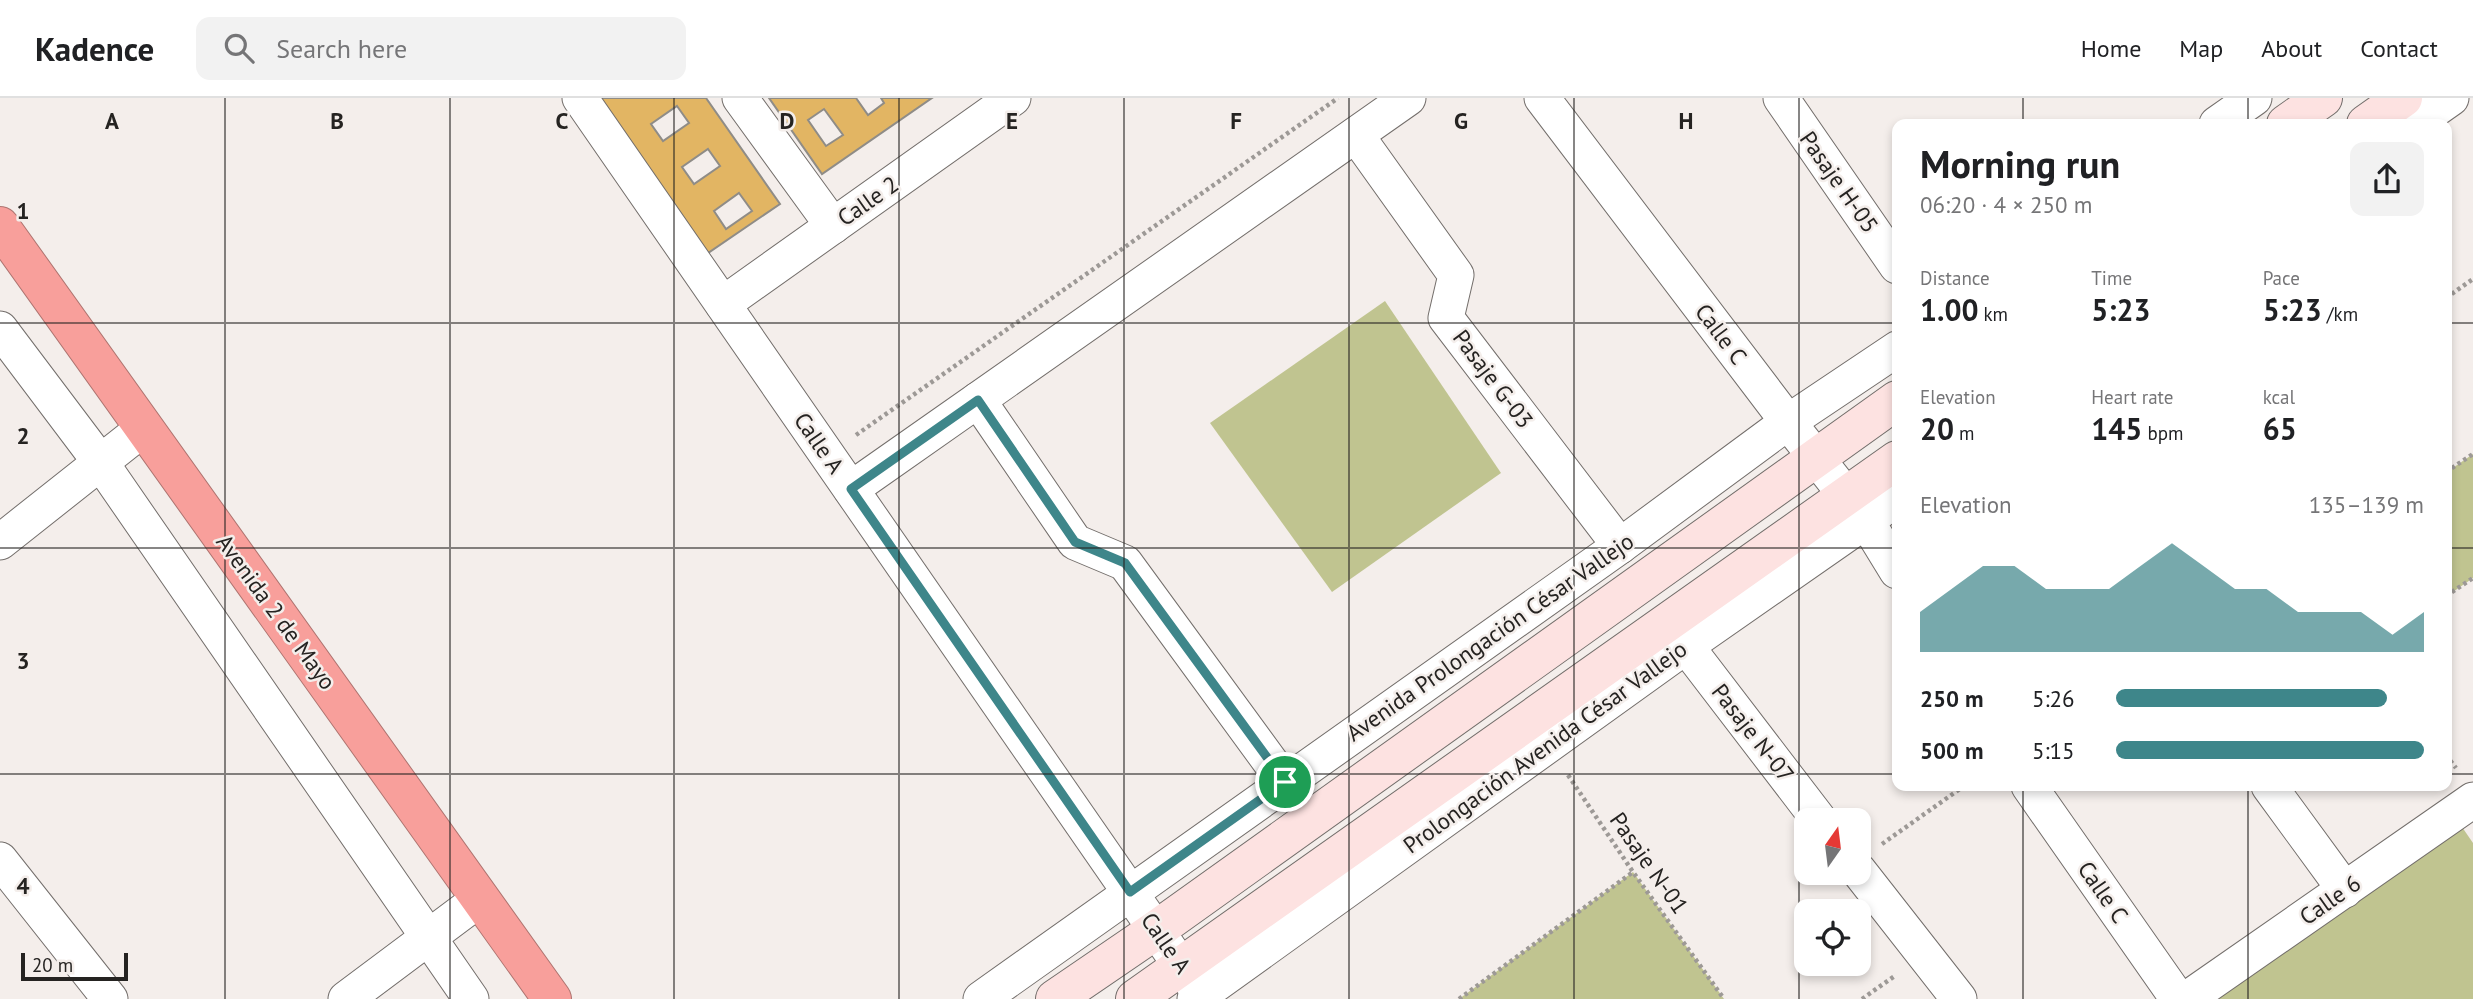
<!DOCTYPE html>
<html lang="en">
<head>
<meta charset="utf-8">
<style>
	body { margin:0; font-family:"PT Sans",sans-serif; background:#f2f2f2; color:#202124; height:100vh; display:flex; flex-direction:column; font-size:26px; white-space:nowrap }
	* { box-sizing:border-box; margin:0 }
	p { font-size:23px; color:#757577 }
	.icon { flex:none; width:38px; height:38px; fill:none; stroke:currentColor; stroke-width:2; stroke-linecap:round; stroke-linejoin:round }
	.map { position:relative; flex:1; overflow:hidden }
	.drawer { position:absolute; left:1892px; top:21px; width:560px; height:672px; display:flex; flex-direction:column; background:#fff; border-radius:14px; box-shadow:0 4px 10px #0003 }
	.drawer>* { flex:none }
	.needle { width:46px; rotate:14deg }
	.fabs { position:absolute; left:1794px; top:710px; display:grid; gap:14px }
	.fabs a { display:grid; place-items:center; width:77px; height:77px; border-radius:14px; background:#fff; box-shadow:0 4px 10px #0003; font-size:35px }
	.scale { position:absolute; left:21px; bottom:18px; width:107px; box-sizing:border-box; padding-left:7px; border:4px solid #252321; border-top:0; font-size:19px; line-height:24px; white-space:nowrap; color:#252321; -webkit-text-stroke:5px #f4eeeb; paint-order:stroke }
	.pin { position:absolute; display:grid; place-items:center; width:60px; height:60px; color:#fff; margin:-30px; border:4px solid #fff; border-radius:50%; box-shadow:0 2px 7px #0007 }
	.round { display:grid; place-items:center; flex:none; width:74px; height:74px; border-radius:14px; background:#f2f2f2 }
	.summary { display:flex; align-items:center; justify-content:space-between; height:119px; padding:0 28px }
	h1 { font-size:38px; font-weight:600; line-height:52px }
	.stats { display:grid; grid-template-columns:repeat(3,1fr); gap:10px; height:119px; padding:7px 28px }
	.stats div { display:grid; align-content:center }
	.stats b { font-size:30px; font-weight:600 }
	.stats small { font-size:19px; font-weight:400 }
	.stats p { font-size:19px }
	.chart { height:196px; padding:14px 28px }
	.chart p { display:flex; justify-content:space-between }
	.chart svg { width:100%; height:126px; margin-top:7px; fill:#3e868a; opacity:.7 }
	ul { padding:0 28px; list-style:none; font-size:23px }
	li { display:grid; grid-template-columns:112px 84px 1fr; align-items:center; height:52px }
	li i { height:18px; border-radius:9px; background:#3e868a }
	header { display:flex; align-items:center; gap:42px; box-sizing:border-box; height:98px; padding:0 35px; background:#fff; border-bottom:2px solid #e0e0e0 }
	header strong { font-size:33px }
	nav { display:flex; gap:38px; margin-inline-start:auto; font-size:24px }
	.search { width:490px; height:63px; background:#f2f2f2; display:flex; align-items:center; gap:18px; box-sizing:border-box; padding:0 24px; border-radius:14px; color:#757577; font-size:26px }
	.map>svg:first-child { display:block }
	.green { fill:#c0c490 }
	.building { fill:#e2b563; stroke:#8f8c87; stroke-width:2; fill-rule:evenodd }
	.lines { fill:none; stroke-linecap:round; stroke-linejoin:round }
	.street-casing { stroke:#736e6b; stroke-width:37 }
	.secondary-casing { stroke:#736e6b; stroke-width:40 }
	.highway-casing { stroke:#ae7470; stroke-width:40 }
	.path { stroke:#9d9996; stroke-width:4.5; stroke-dasharray:3.5 3.5; stroke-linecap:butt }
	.street { stroke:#fff; stroke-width:35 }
	.secondary { stroke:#fde2e1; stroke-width:38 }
	.highway { stroke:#f89f9b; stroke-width:38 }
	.route-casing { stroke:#fff; stroke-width:14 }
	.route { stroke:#3e868a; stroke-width:9 }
	.grid { fill:none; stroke:#252321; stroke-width:2; stroke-opacity:0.55 }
	.labels { text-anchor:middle; stroke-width:5; stroke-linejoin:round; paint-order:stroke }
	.street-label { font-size:23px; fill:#252321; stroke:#f4eeeb }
	.grid-label { font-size:23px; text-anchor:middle; font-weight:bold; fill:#252321; stroke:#f4eeeb; stroke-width:5; stroke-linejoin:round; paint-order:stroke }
</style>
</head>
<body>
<header>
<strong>Kadence</strong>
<div class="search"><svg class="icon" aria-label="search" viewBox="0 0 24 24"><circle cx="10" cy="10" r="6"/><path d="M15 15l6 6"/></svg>Search here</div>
<nav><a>Home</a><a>Map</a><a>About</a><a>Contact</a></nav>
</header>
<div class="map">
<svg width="2473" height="901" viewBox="0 0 2473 901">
	<rect width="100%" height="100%" fill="#f4eeeb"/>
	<g class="green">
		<polygon points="1385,203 1501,375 1332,494 1210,325"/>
		<polygon points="2473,356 2473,480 2447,498 2447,374"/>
		<polygon points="2462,729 2473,745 2473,901 2217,901"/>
		<polygon points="1633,774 1724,901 1459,901"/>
	</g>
	<g class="building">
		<path d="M600,0h106l74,106 -72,49zM677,8l12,17 -26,18 -12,-17zM708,51l12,17 -26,18 -12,-17zM739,95l13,18 -26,18 -12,-18z"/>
		<path d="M769,0h87l12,17 16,-12 -3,-5h51l-110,76zM824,11l19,26 -17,11 -18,-26z"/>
	</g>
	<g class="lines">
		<defs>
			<g id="street">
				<polyline points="580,0 1201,897"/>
				<polyline points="740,0 833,128"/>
				<polyline points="1542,0 1788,324 1867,424 1897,473"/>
				<polyline points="1781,0 1897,168"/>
				<polyline points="2217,26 2254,0"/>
				<polyline points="2414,26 2451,0"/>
				<polyline points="1356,37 1456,177 1446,220 1620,448"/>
				<polyline points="723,206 1013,0"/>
				<polyline points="0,231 101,365 471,901"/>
				<polyline points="978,302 1075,444 1125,465 1285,684"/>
				<polyline points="851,391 1408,0"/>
				<polyline points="0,444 144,330"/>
				<polyline points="1686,548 1820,723"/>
				<polyline points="2029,688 2178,901"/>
				<polyline points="2269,688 2345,792"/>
				<polyline points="0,762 110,901"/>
				<polyline points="1858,772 1959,901"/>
				<polyline points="346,901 481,800"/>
				<polyline points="981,901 1620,448 1788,324 1897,251"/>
				<polyline points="1195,901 1686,548 1897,401"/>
				<polyline points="2187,901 2473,702"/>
			</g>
			<g id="secondary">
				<polyline points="2286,26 2323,0"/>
				<polyline points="2366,26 2403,0"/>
				<polyline points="1055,901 1156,832 1897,302"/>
				<polyline points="1135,901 1897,362"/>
			</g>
			<polyline id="highway" points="0,128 552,901"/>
		</defs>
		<use href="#street" class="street-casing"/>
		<use href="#secondary" class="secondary-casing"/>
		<use href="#highway" class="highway-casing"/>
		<g class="path">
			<polyline points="2446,200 2473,181"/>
			<polyline points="856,337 1338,0"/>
			<polyline points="2446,374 2473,356"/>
			<polyline points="2446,498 2473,480"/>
			<polyline points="2446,657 2456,670"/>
			<polyline points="1568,677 1633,774 1724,901"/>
			<polyline points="1882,746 1964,688"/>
			<polyline points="1459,901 1633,774"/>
			<polyline points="1862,901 1896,877"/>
		</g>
		<use href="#street" class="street"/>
		<use href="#secondary" class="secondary"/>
		<use href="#highway" class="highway"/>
	</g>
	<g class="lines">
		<defs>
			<polygon id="route" points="978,302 1075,444 1125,465 1285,684 1130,794 851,391"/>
		</defs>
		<use href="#route" class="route-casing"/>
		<use href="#route" class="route"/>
	</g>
	<path class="grid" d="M225,0v901M450,0v901M674,0v901M899,0v901M1124,0v901M1349,0v901M1574,0v901M1799,0v901M2023,0v26M2248,0v26M0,225h1897M2446,225h27M0,450h1897M2446,450h27M0,676h1897M2446,676h27M2023,688v213M2248,688v213"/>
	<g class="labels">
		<g class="street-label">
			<text transform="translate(1839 84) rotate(55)" y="8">Pasaje H-05</text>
			<text transform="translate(868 103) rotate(-35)" y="8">Calle 2</text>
			<text transform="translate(1721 236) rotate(53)" y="8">Calle C</text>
			<text transform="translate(1493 281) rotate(53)" y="8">Pasaje G-03</text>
			<text transform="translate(819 345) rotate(55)" y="8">Calle A</text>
			<text transform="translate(276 514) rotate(54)" y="8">Avenida 2 de Mayo</text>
			<text transform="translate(1490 539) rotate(-35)" y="8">Avenida Prolongación César Vallejo</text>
			<text transform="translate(1753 635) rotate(52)" y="8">Pasaje N-07</text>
			<text transform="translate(1545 649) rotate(-36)" y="8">Prolongación Avenida César Vallejo</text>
			<text transform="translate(1649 765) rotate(55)" y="8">Pasaje N-01</text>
			<text transform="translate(2103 794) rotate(55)" y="8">Calle C</text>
			<text transform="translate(2330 802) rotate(-35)" y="8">Calle 6</text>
			<text transform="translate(1166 845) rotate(55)" y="8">Calle A</text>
		</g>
	</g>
	<g class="grid-label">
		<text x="112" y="31">A</text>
		<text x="337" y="31">B</text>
		<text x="562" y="31">C</text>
		<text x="787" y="31">D</text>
		<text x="1012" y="31">E</text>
		<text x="1236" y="31">F</text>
		<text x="1461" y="31">G</text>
		<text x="1686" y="31">H</text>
		<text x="23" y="121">1</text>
		<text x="23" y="346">2</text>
		<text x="23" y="571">3</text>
		<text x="23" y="796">4</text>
	</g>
</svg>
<div class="fabs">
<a><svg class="needle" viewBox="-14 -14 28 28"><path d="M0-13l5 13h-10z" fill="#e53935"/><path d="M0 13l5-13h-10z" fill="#757577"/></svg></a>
<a><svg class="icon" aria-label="locate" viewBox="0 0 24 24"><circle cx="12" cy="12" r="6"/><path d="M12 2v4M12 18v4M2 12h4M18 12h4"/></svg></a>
</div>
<div class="scale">20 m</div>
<div class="pin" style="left:1285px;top:684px;background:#1e9e55"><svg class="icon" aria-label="arrive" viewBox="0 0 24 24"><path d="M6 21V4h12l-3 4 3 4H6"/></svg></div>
<section class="drawer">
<div class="summary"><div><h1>Morning run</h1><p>06:20 · 4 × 250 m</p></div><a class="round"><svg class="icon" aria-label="share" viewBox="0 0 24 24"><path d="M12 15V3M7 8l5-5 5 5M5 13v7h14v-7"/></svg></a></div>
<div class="stats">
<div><p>Distance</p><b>1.00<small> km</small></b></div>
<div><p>Time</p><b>5:23</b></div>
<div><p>Pace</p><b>5:23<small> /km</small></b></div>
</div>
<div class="stats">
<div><p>Elevation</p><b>20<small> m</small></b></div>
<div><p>Heart rate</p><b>145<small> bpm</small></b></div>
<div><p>kcal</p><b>65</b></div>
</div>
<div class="chart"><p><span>Elevation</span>135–139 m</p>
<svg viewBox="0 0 160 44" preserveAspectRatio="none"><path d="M0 44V30L10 22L20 14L30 14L40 22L50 22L60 22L70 14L80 6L90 14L100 22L110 22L120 30L130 30L140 30L150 38L160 30V44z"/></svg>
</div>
<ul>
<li><b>250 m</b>5:26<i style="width:88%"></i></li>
<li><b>500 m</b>5:15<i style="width:100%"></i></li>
</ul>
</section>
</div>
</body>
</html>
